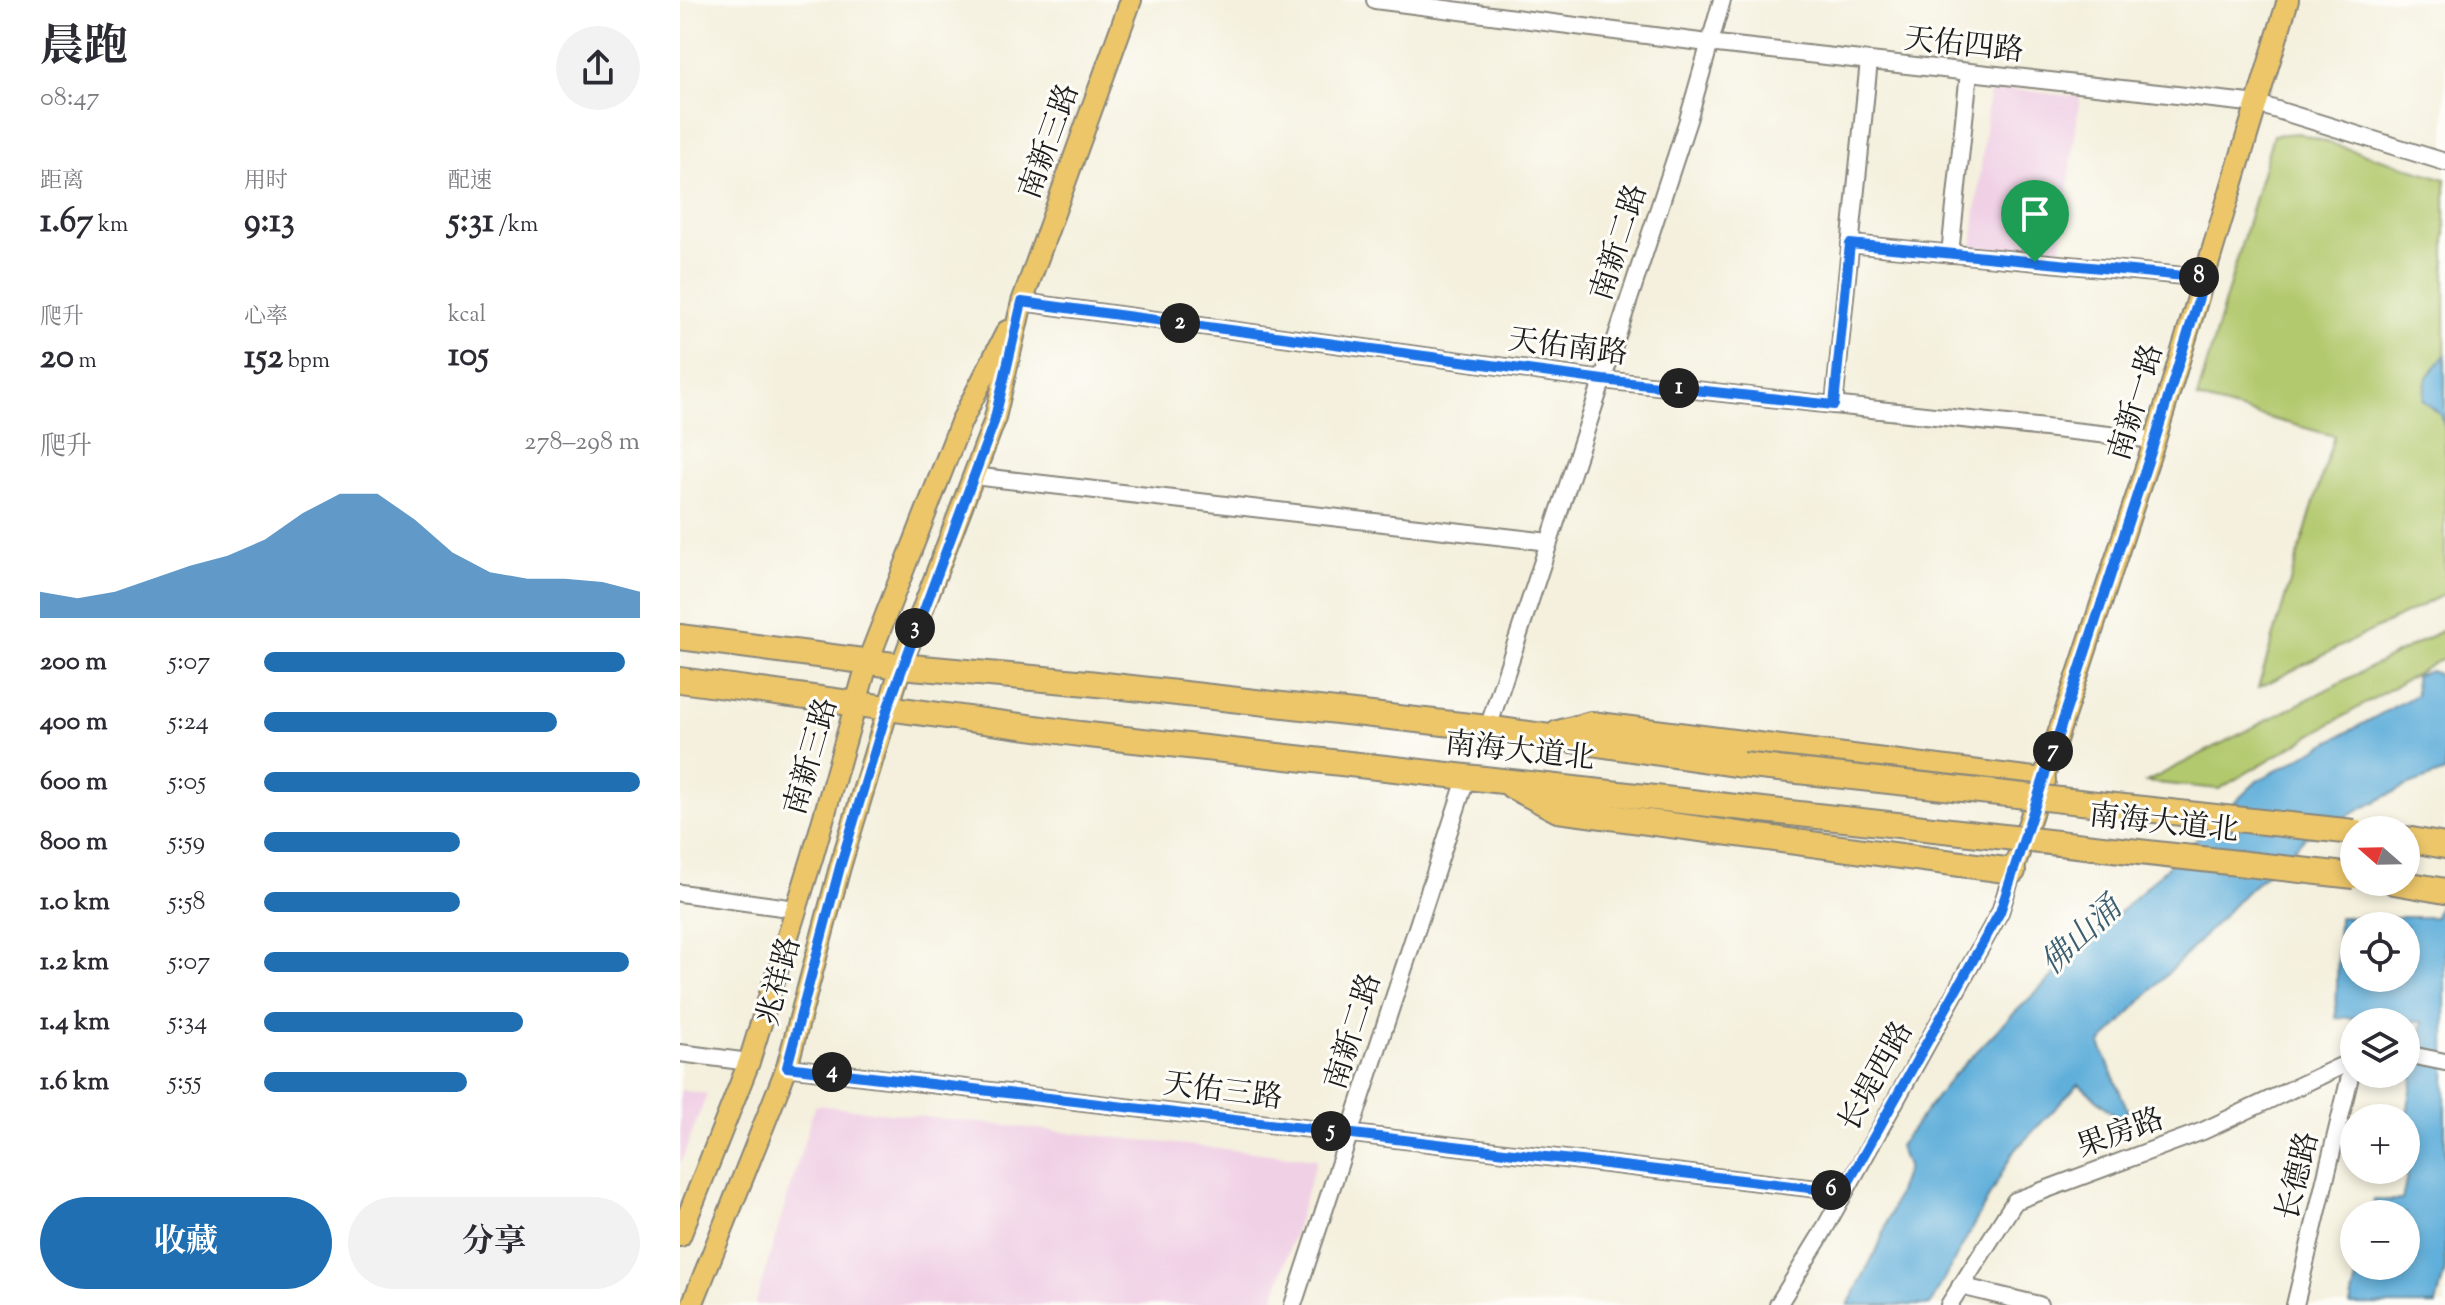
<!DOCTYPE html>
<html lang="zh">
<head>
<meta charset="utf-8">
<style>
	body { margin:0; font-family:"Sorts Mill Goudy","Noto Serif SC",serif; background:#f2f2f3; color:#2b2b33; height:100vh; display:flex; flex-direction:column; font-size:30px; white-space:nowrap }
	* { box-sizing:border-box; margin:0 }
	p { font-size:26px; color:#7c7c81 }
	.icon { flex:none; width:44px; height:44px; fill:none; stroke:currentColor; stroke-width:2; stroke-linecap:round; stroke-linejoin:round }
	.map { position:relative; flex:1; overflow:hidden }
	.panel { display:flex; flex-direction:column; background:#fff; width:680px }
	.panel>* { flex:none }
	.needle { width:52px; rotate:290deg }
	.fabs { position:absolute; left:1660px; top:816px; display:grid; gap:16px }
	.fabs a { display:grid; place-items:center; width:80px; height:80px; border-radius:50%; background:#fff; box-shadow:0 4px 12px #0003; font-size:40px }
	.pin { position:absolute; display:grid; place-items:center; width:68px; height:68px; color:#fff; margin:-82px -34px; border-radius:50% 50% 50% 0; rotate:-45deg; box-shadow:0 0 8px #0007 }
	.pin .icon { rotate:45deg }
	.km { position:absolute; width:40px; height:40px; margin:-20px; border-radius:50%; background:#222; color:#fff; font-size:22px; line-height:40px; text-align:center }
	.round { display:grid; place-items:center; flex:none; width:84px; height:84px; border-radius:42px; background:#f2f2f3 }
	.overview { display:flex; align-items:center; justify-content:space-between; height:136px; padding:0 40px }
	h1 { font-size:44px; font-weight:700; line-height:60px }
	.metrics { display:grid; grid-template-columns:repeat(3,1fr); gap:12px; height:136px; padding:8px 40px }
	.metrics div { display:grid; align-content:center }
	.metrics b { font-size:34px; font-weight:700 }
	.metrics small { font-size:22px; font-weight:400 }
	.metrics p { font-size:22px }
	.chart { height:224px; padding:16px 40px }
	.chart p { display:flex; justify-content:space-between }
	.chart svg { width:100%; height:144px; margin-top:8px; fill:#1f6fb2; opacity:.7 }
	.primary-button { display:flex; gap:16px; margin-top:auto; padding:16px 40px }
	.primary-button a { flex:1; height:92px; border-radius:48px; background:#1f6fb2; color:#fff; font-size:32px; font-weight:700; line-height:92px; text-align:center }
	.primary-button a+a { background:#f2f2f3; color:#2b2b33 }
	ul { padding:0 40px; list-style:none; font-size:26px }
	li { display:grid; grid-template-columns:128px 96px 1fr; align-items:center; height:60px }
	li i { height:20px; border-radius:10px; background:#1f6fb2 }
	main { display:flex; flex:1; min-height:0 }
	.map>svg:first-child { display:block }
	.built { fill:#f0d0e5 }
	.green { fill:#b3c96e; stroke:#687245; stroke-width:2 }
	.water { fill:#60afda; stroke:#3e667b; stroke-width:2; fill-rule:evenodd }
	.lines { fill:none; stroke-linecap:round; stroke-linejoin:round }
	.minor-casing { stroke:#88867c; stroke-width:20 }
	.major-casing { stroke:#88867c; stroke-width:24 }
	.highway-casing { stroke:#88867c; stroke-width:28 }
	.minor { stroke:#fff; stroke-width:16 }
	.major { stroke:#ecc669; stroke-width:20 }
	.highway { stroke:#ecc669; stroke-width:24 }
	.highway-bridge-casing { stroke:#88867c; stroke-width:28; stroke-linecap:butt }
	.highway-bridge { stroke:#ecc669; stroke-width:24 }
	.route-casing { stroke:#fff; stroke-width:16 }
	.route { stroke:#1a73e8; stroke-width:10 }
	.labels { text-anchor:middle; stroke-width:6; stroke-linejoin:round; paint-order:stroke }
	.street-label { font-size:30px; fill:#1c1c1c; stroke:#fdfcf7 }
	.water-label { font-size:32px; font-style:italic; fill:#3b5e71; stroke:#fdfcf7 }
</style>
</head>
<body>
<main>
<section class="panel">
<div class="overview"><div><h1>晨跑</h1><p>08:47</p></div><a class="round"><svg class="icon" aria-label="share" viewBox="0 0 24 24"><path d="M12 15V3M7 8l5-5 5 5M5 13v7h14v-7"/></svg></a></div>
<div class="metrics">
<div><p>距离</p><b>1.67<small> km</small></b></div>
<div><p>用时</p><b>9:13</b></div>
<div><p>配速</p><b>5:31<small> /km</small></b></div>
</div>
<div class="metrics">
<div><p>爬升</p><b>20<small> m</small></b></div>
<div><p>心率</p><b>152<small> bpm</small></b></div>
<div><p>kcal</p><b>105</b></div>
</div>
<div class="chart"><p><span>爬升</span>278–298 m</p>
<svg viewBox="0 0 160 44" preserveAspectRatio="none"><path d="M0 44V36L10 38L20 36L30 32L40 28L50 25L60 20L70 12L80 6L90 6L100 14L110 24L120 30L130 32L140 32L150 33L160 36V44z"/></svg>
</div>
<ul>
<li><b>200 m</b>5:07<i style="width:96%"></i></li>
<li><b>400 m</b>5:24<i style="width:78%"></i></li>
<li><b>600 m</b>5:05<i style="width:100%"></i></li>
<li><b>800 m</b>5:59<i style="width:52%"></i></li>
<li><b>1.0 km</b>5:58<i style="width:52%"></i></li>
<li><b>1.2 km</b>5:07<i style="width:97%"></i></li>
<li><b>1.4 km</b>5:34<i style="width:69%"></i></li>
<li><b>1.6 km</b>5:55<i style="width:54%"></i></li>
</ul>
<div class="primary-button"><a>收藏</a><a>分享</a></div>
</section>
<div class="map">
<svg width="1765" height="1305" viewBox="0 0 1765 1305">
	<rect width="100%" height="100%" fill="#fdfcf7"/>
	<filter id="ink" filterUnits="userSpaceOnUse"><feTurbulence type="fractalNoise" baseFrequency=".0125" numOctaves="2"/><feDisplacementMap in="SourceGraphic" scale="16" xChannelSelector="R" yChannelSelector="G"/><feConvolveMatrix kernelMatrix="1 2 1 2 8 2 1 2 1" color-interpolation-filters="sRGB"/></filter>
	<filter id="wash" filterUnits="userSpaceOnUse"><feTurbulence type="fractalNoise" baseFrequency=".006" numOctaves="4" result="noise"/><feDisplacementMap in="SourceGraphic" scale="32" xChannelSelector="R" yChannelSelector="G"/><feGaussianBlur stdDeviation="1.8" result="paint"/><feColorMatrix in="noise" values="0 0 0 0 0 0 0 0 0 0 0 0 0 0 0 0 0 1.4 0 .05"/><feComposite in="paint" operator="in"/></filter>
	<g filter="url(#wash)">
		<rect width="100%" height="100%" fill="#f4f0dd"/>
		<g class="built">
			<polygon points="1310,87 1400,97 1380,256 1292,246"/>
			<polygon points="0,1090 27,1094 0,1165"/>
			<polygon points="135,1105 637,1159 592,1305 75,1305"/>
		</g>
		<g class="green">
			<polygon points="1618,133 1765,179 1765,594 1578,688 1654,436 1517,398 1593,135"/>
			<polygon points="1765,629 1765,657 1539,789 1466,782"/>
		</g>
		<g class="water">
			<polygon points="1765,355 1765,428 1761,415 1743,400 1747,377"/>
			<polygon points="1751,671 1765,677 1765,772 1724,787 1626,837 1566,892 1420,1044 1448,1111 1439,1119 1399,1084 1334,1151 1250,1305 1168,1305 1199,1245 1227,1167 1219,1146 1272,1077 1325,1022 1577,781 1736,695 1735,676"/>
			<path d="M1765,889v381l-9,35h-86l9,-39h47v-52h-35l3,-14h28l7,-33 -3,-1v-47l17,-97 -87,-5 3,-100h96zM1674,926h52v52h-52z"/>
		</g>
	</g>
	<g filter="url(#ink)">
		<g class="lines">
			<defs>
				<g id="minor">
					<polyline points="695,0 1028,43 1578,104 1765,162"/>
					<polyline points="1170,244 1525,278"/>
					<polyline points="1270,254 1289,72"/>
					<polyline points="342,302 923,380 1475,440"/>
					<polyline points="1154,405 1189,61"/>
					<polyline points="293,476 869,542"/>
					<polyline points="808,728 1008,120 1042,0"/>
					<polyline points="0,893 116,909"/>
					<polyline points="0,1053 69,1062"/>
					<polyline points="1726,1054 1765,1062"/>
					<polyline points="107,1067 1163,1192"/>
					<polyline points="1280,1286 1359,1305"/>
					<polyline points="613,1305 787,776"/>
					<polyline points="1098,1305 1141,1235 1320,912 1333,871"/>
					<polyline points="1269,1305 1335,1201 1523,1131 1674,1060"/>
					<polyline points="1615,1305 1674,1060"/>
				</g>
				<g id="major">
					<polyline points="1333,871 1475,440 1608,0"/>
					<polyline points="0,1236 69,1062 133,855 188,661 281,422 327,331"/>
					<polyline points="12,1305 107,1067 160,867 221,666 314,422 342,302 451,0"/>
				</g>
				<g id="highway">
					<polyline points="0,637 221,666 408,683 808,728 1062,765"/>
					<polyline points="0,680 400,734 1056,807"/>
					<polyline points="878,733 911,724 1363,781"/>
					<polyline points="832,786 878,810 1333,871"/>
					<polyline points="1726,839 1765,846"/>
					<polyline points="1714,882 1765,891"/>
				</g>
			</defs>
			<use href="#minor" class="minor-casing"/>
			<use href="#major" class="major-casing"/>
			<use href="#highway" class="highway-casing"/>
			<use href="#minor" class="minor"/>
			<use href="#major" class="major"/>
			<use href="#highway" class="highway"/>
			<defs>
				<g id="highway-bridge">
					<polyline points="1062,765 1674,832"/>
					<polyline points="1056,807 1674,876"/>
				</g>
			</defs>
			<use href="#highway-bridge" class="highway-bridge-casing"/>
			<use href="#highway-bridge" class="highway-bridge"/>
		</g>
	</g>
	<g class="lines" filter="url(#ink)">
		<defs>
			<polygon id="route" points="1170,244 1525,278 1475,440 1320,912 1163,1192 107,1067 160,867 208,707 314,422 342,302 923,380 1154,405"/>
		</defs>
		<use href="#route" class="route-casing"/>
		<use href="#route" class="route"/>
	</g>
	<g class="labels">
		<g class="street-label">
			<text transform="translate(1284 44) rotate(6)" y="10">天佑四路</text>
			<text transform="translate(368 141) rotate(-70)" y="10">南新三路</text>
			<text transform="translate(938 242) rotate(-72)" y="10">南新二路</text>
			<text transform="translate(888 346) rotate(7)" y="10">天佑南路</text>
			<text transform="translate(1455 402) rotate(-73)" y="10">南新一路</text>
			<text transform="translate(840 750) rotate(6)" y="10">南海大道北</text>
			<text transform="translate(130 756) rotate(-74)" y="10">南新三路</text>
			<text transform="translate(1484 822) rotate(6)" y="10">南海大道北</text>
			<text transform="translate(98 981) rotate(-75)" y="10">兆祥路</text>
			<text transform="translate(672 1031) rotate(-72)" y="10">南新二路</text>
			<text transform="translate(1195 1076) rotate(-61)" y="10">长堤西路</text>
			<text transform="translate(543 1090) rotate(7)" y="10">天佑三路</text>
			<text transform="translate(1440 1132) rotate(-20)" y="10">果房路</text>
			<text transform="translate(1617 1176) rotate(-76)" y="10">长德路</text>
		</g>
		<g class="water-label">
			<text transform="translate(1400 935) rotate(-43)" y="11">佛山涌</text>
		</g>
	</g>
</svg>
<div class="fabs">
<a><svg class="needle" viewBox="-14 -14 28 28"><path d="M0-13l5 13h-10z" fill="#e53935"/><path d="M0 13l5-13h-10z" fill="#7c7c81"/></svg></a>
<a><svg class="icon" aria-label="locate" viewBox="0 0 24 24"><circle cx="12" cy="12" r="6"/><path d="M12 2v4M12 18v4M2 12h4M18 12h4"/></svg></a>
<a><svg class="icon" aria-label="layers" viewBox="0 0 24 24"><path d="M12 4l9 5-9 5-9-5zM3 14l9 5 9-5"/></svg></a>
<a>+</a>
<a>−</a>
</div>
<div class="pin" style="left:1355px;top:262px;background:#1e9e55"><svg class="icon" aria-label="arrive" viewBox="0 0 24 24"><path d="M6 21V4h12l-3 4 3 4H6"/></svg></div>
<b class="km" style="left:999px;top:388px">1</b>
<b class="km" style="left:500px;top:323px">2</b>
<b class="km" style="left:235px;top:628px">3</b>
<b class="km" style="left:152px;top:1072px">4</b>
<b class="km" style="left:651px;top:1131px">5</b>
<b class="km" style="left:1151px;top:1190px">6</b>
<b class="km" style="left:1373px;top:751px">7</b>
<b class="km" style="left:1519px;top:277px">8</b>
</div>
</main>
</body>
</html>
